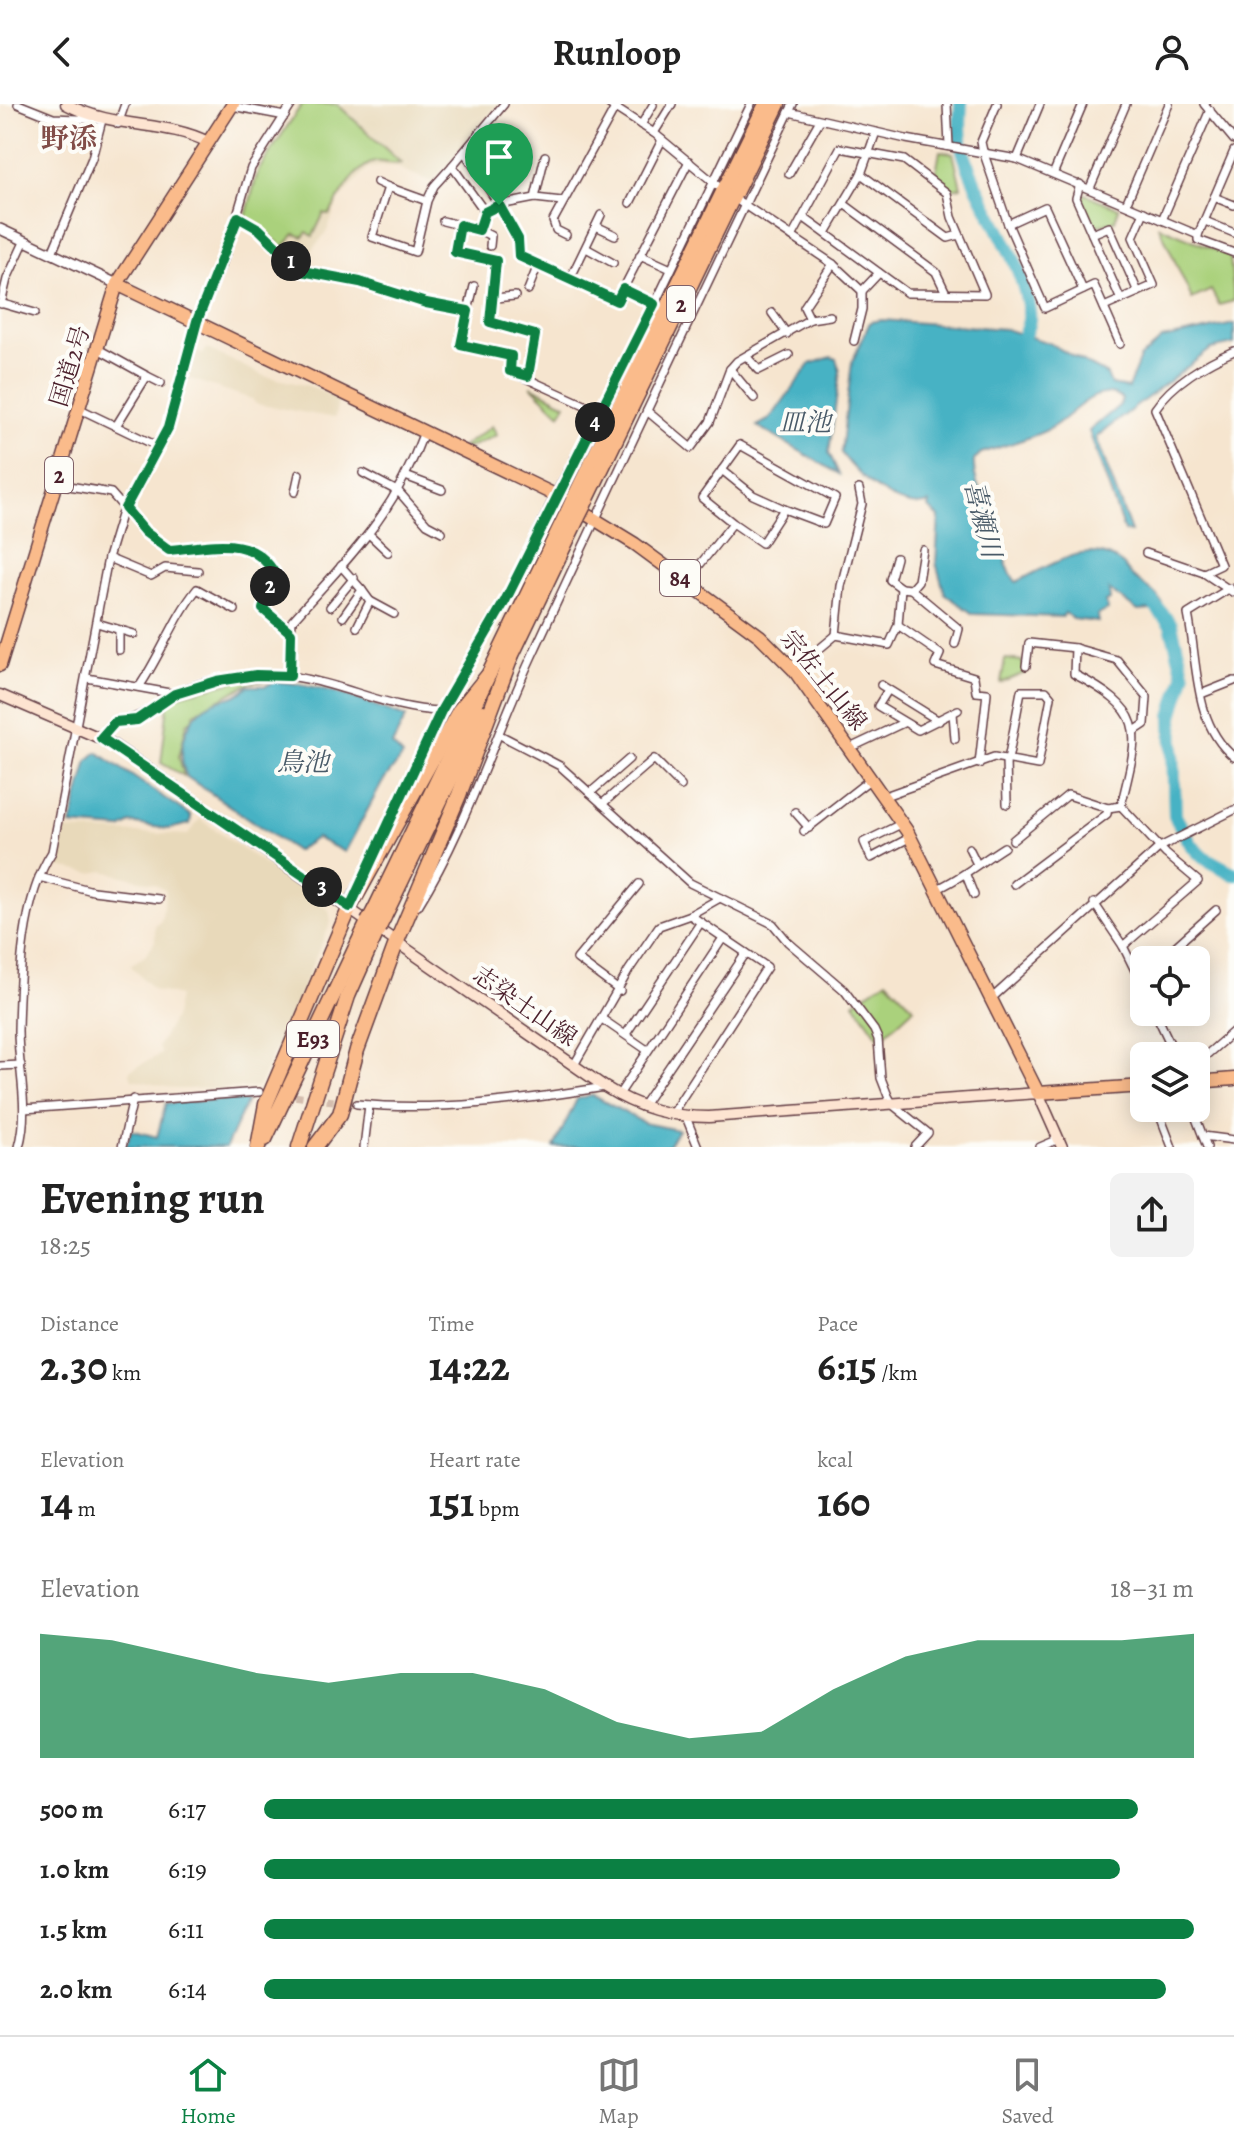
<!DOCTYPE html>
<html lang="en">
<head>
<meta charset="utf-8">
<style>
	body { margin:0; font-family:Alegreya,"Noto Serif JP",serif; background:#f2f2f2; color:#222; height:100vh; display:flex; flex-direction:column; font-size:30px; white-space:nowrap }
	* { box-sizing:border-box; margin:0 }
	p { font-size:26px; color:#767676 }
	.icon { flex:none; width:44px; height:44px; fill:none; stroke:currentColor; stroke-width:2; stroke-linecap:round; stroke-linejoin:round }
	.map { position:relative; height:1043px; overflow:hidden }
	.drawer { display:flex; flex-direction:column; background:#fff; flex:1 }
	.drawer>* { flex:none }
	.fabs { position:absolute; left:1130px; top:842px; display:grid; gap:16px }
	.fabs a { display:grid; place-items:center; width:80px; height:80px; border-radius:12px; background:#fff; box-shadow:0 4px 20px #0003; font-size:40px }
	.pin { position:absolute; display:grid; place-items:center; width:68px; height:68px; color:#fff; margin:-82px -34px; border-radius:50% 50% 50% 0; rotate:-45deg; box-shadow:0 0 8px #0007 }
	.pin .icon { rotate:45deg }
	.km { position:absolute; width:40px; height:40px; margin:-20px; border-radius:50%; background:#222; color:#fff; font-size:22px; line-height:40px; text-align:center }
	.round { display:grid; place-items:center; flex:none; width:84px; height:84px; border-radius:12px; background:#f2f2f2 }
	.overview { display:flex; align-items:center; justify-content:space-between; height:136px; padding:0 40px }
	h1 { font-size:44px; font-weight:600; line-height:60px }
	.stats { display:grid; grid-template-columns:repeat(3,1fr); gap:12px; height:136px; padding:8px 40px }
	.stats div { display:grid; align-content:center }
	.stats b { font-size:40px; font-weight:600 }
	.stats small { font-size:22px; font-weight:400 }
	.stats p { font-size:22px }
	.chart { height:224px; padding:16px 40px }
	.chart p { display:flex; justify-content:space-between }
	.chart svg { width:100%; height:144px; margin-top:8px; fill:#0b8043; opacity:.7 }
	ul { padding:0 40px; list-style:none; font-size:26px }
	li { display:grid; grid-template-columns:128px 96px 1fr; align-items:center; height:60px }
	li i { height:20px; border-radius:10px; background:#0b8043 }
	header { display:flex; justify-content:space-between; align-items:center; height:104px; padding:0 40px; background:#fff; font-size:36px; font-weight:600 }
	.tabs { display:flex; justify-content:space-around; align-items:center; height:112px; border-top:2px solid #e0e0e0; background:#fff; font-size:22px; color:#767676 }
	.tabs a { display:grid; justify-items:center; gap:4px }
	.tabs .selected { color:#0b8043 }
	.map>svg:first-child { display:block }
	.built { fill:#e8d9ba }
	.green { fill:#aad17b; stroke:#7a7853; stroke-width:2 }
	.water { fill:#47b2c4; stroke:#486878; stroke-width:2 }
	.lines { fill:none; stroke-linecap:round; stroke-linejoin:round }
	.river { stroke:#47b2c4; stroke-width:14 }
	.minor-tunnel { stroke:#d4bdae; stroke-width:7; stroke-dasharray:7 3.5; stroke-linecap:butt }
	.minor-casing { stroke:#643d44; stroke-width:10 }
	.tertiary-casing { stroke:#643d44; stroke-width:12 }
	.secondary-casing { stroke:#643d44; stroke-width:13 }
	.primary-casing { stroke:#643d44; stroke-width:15 }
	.trunk-casing { stroke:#643d44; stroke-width:15 }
	.motorway-casing { stroke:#643d44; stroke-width:17 }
	.minor { stroke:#fff; stroke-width:7 }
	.tertiary { stroke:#fff; stroke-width:9 }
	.secondary { stroke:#fde4d1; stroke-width:10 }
	.primary { stroke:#fabb8b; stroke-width:12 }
	.trunk { stroke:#fabb8b; stroke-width:12 }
	.motorway { stroke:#fabb8b; stroke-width:14 }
	.motorway-bridge-casing { stroke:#643d44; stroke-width:17; stroke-linecap:butt }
	.motorway-bridge { stroke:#fabb8b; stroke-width:14 }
	.route-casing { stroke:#fff; stroke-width:16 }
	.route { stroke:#0b8043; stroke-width:10 }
	.labels { text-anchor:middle; stroke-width:8; stroke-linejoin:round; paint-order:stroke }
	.shield { fill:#fdfcf7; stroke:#806168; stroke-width:2 }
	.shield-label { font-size:22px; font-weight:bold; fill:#4a1f2b }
	.street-label { font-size:24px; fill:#4a1f2b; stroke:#fdfcf7 }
	.water-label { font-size:26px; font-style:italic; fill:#495a68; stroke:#fdfcf7 }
	.quarter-label { font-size:28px; font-weight:bold; fill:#824d48; stroke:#fdfcf7 }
</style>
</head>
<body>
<header><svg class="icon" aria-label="back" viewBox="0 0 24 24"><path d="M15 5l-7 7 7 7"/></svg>Runloop<svg class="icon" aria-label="person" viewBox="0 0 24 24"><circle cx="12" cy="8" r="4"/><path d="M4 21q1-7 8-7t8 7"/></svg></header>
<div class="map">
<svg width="1234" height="1043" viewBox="0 0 1234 1043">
	<rect width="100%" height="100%" fill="#fdfcf7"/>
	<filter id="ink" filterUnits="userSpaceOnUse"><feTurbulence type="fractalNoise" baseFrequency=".0125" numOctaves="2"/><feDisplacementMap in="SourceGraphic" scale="16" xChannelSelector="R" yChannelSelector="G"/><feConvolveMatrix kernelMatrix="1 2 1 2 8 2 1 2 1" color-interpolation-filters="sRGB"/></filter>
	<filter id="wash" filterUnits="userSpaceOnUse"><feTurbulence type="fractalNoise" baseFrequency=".006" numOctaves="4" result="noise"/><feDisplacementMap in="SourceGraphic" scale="32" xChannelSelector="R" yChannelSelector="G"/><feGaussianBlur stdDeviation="1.8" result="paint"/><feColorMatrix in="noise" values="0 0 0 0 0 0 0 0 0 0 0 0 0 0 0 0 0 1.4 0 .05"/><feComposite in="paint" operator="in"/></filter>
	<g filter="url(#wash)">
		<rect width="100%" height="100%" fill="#f6e5cf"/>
		<g class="built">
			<polygon points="300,0 498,0 432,78 393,62 368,64 338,98 327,127 300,162 245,113 257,67"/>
			<polygon points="206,244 264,272 309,282 338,295 335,314 256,300 252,295 184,273 192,247 203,250"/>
			<polygon points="200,715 329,806 331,818 258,984 176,985 132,975 129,967 161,950 158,943 175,912 179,892 154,886 130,861 145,852 155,837 155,821 161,817 166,787 155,780 104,767 91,769 53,762 61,726 188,731"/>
		</g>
		<g class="green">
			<path d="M302,0h35l64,59c-9,2 -17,-2 -26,-1 -20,4 -36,37 -46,53l-5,-2 -11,23 -6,-4 -4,5 -8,-3 -12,13 -37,-31 12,-45z"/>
			<polygon points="940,47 953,49 961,83 951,85 935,74"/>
			<polygon points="1080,88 1119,104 1115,117 1093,123"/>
			<polygon points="1159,122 1230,152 1234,197 1219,201 1211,186 1192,195"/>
			<polygon points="531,282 566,300 560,310"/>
			<polygon points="492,322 497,331 466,345 462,343"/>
			<polygon points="1005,555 1022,557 1025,569 1001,579"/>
			<polygon points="239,576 270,577 250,579 194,609 194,614 187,619 179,653 184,672 161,659 168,600 176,592"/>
			<polygon points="887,876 914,904 880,935 854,898"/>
		</g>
		<g class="water">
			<path d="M882,216l123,9 44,14 58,32 4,10 17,3 12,-30 22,-19 72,-15v20l-23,5 -115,88 35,95 -7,-1 -35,-100 31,-26 2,-6c-28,-20 -53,22 -75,31 -21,10 -44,16 -66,23l-7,7c-2,28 16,42 23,67 6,19 6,38 19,55 31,-14 72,-46 106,-18 5,4 7,10 12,14 13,10 25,15 30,31l-26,2 -29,-21 1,10 -5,2 3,8 -11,5 1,7 -25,-3 -8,-6 -3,4 -89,-3 -28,-20 -9,-31 3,-46 -10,-9 1,-5c-33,10 -71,-26 -89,-50l11,-91 18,-40z"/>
			<polygon points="831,253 836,255 840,267 829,349 839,370 757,322 770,315 810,260"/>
			<path d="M274,578c47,1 88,19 132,35l-14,28 11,11 -21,27 -37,69 -29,-14 -20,13 -109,-74c-13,-26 0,-65 27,-75 14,-5 23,-4 34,-16h18z"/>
			<polygon points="97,648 191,712 190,720 168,725 130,719 121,725 71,721 88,656"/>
			<polygon points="592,991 644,1019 678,1026 667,1043 554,1043 577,995"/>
			<polygon points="234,995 247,997 226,1043 126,1043 131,1026 157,1033 166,999"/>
		</g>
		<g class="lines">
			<g class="river">
				<path d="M961,0c-1,14 -2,29 1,43 14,55 61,108 67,165 2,12 -7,30 -16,38"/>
				<polyline points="1149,494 1171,521 1184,571 1172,612 1175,712 1192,742 1203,753 1234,770"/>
			</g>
		</g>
	</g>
	<g filter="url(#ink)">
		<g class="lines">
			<polyline class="minor-tunnel" points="285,991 357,1000"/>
			<defs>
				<g id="minor">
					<polyline points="18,0 53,14 102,16 92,54 52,149"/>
					<polyline points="609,0 654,29 718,82"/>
					<polyline points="947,0 949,42"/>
					<polyline points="997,0 981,38 983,47 1008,120 1045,204 1094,181 1120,240"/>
					<polyline points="1204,0 1234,36"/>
					<polyline points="232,2 285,12"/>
					<polyline points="789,8 906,35 1017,55 1198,131 1234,47"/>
					<polyline points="118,20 125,0"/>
					<polyline points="641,21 653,1"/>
					<polyline points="654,29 672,0"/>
					<polyline points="475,34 507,78 515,78 524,49 486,22"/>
					<polyline points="465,49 499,101 535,94 562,97"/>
					<polyline points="1017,55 1040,0"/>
					<polyline points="1054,68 1083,0"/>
					<polyline points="789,70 820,16"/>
					<polyline points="861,70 948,134 959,131"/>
					<polyline points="377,78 388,83"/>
					<polyline points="1080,80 1076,94 1121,196"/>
					<polyline points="1090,84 1126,0"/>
					<polyline points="1214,93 1234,101"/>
					<polyline points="535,94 545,52"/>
					<polyline points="427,97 415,148 372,133 388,83 427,97 434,82 452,62"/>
					<polyline points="740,98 833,160 862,187 862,205 854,237"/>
					<polyline points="630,99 662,36"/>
					<polyline points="844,100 936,168 946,189"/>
					<polyline points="1126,100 1169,0"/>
					<polyline points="485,108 452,62 504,0"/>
					<polyline points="238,113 259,125 302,167 360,178 426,199 468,207 461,241 511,252 510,267 600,308"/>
					<polyline points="1162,116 1210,6"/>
					<polyline points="443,117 479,126 485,108 499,101 518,135 519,152 617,197 689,57"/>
					<polyline points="1205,117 1234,129"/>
					<polyline points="1008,120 1045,103 1083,186"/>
					<polyline points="460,121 455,148 496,157 490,218 535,231 528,272"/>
					<polyline points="596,122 615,131"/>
					<polyline points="479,126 491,132 490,142"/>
					<polyline points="826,129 861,70 876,28"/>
					<polyline points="1092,130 1109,123 1138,188"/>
					<polyline points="566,131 556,126 553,117 615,4"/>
					<polyline points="1198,131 1198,136 1234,149"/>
					<polyline points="792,133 840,44 904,56 947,89 952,113 985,190 907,189 803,113"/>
					<polyline points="586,144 613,159"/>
					<polyline points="640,151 671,165"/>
					<polyline points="571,173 601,111"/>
					<polyline points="623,185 654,200"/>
					<polyline points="528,186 538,161"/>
					<polyline points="862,187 879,169"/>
					<polyline points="495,194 515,192"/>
					<polyline points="0,199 35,209"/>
					<polyline points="1,200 7,175 25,136"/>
					<polyline points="1104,203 1154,181 1133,133 1144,108"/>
					<polyline points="468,207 474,182"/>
					<polyline points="772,209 787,230"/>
					<polyline points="810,215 804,203 833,160"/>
					<polyline points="98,245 147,272 116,322"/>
					<polyline points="747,253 759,266 789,251"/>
					<polyline points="730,265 754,294"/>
					<polyline points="147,272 161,279"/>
					<polyline points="80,305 157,342"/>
					<polyline points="647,307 691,344 710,318 730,265 737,257 810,215 830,212"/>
					<polyline points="722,366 753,391 784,405"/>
					<polyline points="363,369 399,388 427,420 442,428"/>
					<polyline points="408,373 442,386"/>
					<path d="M57,380l54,9 34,39 24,18c41,-3 82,-18 106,24l-12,35 28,24 -1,43"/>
					<polyline points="295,388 299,370"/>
					<polyline points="370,431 388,448"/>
					<polyline points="1146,449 1204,469 1234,489"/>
					<polyline points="108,454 151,472 165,464 198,467"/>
					<polyline points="896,454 890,476 901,484 911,485 918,477 923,446"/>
					<polyline points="341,462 362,486 343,513"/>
					<path d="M1204,469l17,-8 -66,-156c17,-26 51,-46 79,-58"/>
					<polyline points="686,478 733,419 702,394 740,341 835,394 824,420 784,405 762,439 733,419"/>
					<path d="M1230,484l-42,26c10,48 5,110 46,143"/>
					<polyline points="911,485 959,525 955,540"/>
					<polyline points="370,497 394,510"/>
					<polyline points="330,503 354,474"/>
					<polyline points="97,519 134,530"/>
					<polyline points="898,521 901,484"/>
					<polyline points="357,523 370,497 362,486"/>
					<path d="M291,529l1,-12c58,-65 101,-104 132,-189"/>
					<polyline points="836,531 841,482 862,400 859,385"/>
					<polyline points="1075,544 1117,556 1147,593 1145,620 1136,626"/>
					<polyline points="119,546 119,526"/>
					<path d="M1026,562l3,-23 46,5 -1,26c75,39 65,57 47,132l45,48 32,27 -75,65"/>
					<polyline points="794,566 836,531 889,541 898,521 940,550 935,561 974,573 976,588 987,589 979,660"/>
					<polyline points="87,574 175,590"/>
					<polyline points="881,581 939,617"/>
					<path d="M139,583c22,-32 34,-68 58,-98l38,21"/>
					<polyline points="888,586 878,602 918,626 958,606"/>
					<polyline points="1201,590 1234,577"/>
					<polyline points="953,609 955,635"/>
					<polyline points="500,631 560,662 690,779 773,820 788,838 844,886 874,926 878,935 881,974 888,992 893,1001 928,1029 915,1043"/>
					<path d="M101,634l14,-16c30,-4 36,-15 60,-28 23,-13 59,-18 85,-19 64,-3 118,34 181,36"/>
					<polyline points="850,644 903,619"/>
					<polyline points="1006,655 1007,700"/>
					<polyline points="590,689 629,655"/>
					<polyline points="885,692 994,653 1038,661 1051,593 1046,587 1021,587 1008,656"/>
					<polyline points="602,700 654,655 681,682"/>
					<polyline points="795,708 809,724"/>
					<polyline points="903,719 864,738 871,754 911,733"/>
					<polyline points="385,726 441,607 505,497 555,391 623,266 751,0"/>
					<polyline points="804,727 872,674"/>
					<polyline points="1013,736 1068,691 1108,704 1121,702"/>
					<polyline points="969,744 977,760"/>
					<polyline points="966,771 974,791"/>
					<polyline points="39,773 93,787 159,795"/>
					<polyline points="1014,780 1107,710 1108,704"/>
					<path d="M937,785c25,-11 43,-27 67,-42"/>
					<polyline points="1094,799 1123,842 1144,885"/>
					<path d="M418,802c48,-77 75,-166 113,-248 86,-186 174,-370 262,-554"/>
					<polyline points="1160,856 1216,806"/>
					<polyline points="620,887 577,855 639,780"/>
					<polyline points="992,894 1160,743 1234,706"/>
					<polyline points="1155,908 1176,952"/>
					<polyline points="602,915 647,946"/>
					<polyline points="626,930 701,818"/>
					<polyline points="1196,960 1234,927"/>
					<polyline points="574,961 629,866 659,822 690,811 720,794"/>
					<polyline points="0,962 21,961"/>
					<polyline points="618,992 723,834"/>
					<path d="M357,1000c83,8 166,-4 248,-17"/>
					<polyline points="642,1003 746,849"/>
					<polyline points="1157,1004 1172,1043"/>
					<polyline points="1192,1004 1207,1043"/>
					<polyline points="24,1005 259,988"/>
					<polyline points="671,1011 767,863 690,811"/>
					<polyline points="686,1013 698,1043"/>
					<polyline points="1203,1032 1234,1036"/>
					<path d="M19,1043c11,-38 -1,-78 -1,-116 1,-54 4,-133 34,-179l56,-294 13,-43 47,-87 29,-107 27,-62 27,-91 41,-64"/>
					<polyline points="122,1043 133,995"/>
					<polyline points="364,1043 369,1001"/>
					<polyline points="1040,1043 1059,1035"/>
				</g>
				<polyline id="tertiary" points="0,125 117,180"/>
				<g id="secondary">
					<path d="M66,0c49,26 99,16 142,38"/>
					<path d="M0,591l109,47 496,345c33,21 65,30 104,30l329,-24 24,54"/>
				</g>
				<g id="primary">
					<polyline points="117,180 555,391 635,440 760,532 794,566 907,727 1038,989 1144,982"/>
					<polyline points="1196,978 1234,975"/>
				</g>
				<polyline id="trunk" points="0,561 117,180 233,0"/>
				<g id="motorway">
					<polyline points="573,396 766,0"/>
					<polyline points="584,401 778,0"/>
					<polyline points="507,561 578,413"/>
					<polyline points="375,805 568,407"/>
					<polyline points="384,813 483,608"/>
					<polyline points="265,1035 368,818"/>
					<polyline points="258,1043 266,1000 350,803 459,607 489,570"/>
					<polyline points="299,1043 348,892 378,825"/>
					<polyline points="315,1043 340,1010 357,946 397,837 459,691 511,553"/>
				</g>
			</defs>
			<use href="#minor" class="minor-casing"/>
			<use href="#tertiary" class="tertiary-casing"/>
			<use href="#secondary" class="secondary-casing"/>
			<use href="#primary" class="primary-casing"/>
			<use href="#trunk" class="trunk-casing"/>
			<use href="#motorway" class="motorway-casing"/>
			<use href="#minor" class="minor"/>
			<use href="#tertiary" class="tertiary"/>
			<use href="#secondary" class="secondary"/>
			<use href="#primary" class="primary"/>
			<use href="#trunk" class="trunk"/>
			<use href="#motorway" class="motorway"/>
			<defs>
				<g id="motorway-bridge">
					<polyline points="568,407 573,396"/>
					<polyline points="578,413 584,401"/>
					<polyline points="368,818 375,805"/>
					<polyline points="378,825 384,813"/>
				</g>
			</defs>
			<use href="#motorway-bridge" class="motorway-bridge-casing"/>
			<use href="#motorway-bridge" class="motorway-bridge"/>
		</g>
	</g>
	<g class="lines" filter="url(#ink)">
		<defs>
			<path id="route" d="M499,101l19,34 1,17 98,45 6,-12 31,15 -149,297 -64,110 -91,196 -249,-169 14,-16 22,-2 38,-26 42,-13 39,-6 34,1 1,-43 -28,-24 12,-35c-24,-42 -65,-27 -106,-24l-24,-18 -20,-24 43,-80 29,-107 41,-104 21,12 43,42 58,11 66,21 42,8 -7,34 50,11 -1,15 18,5 7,-41 -45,-13 6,-61 -41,-9 5,-27 19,5 6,-18z"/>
		</defs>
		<use href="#route" class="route-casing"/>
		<use href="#route" class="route"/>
	</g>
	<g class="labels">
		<g class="shield">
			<rect x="667" y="182" width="28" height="36" rx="6"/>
			<rect x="45" y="353" width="28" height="36" rx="6"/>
			<rect x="660" y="456" width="40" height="36" rx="6"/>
			<rect x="287" y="917" width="52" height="36" rx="6"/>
		</g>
		<g class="shield-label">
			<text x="681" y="208">2</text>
			<text x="59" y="379">2</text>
			<text x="680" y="482">84</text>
			<text x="313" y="943">E93</text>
		</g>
		<g class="street-label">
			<text transform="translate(70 262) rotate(-73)" y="8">国道2号</text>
			<text transform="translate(824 576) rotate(51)" y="8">宗佐土山線</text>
			<text transform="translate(525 902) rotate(35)" y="8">志染土山線</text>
		</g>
		<g class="water-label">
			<text x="805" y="327">皿池</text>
			<text transform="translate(983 415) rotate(76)" y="9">喜瀬川</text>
			<text x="303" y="667">鳥池</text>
		</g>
		<g class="quarter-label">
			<text x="69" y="44">野添</text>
		</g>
	</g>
</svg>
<div class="fabs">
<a><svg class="icon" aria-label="locate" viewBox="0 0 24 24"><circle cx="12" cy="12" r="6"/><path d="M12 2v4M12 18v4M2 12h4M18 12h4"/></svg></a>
<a><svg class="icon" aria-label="layers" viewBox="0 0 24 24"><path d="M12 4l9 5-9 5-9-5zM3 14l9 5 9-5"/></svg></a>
</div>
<div class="pin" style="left:499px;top:101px;background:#1e9e55"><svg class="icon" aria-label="arrive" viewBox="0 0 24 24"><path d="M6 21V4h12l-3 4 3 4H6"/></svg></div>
<b class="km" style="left:291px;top:157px">1</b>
<b class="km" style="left:270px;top:482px">2</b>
<b class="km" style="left:322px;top:783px">3</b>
<b class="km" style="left:595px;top:318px">4</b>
</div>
<section class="drawer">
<div class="overview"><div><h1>Evening run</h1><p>18:25</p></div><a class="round"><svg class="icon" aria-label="share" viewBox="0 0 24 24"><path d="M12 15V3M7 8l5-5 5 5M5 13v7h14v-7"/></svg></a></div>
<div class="stats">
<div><p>Distance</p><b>2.30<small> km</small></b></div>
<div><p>Time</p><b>14:22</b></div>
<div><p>Pace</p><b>6:15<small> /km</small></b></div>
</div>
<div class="stats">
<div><p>Elevation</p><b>14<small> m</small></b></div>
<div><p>Heart rate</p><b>151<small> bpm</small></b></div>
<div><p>kcal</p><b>160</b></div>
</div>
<div class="chart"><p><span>Elevation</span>18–31 m</p>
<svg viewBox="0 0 160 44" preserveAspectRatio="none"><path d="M0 44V6L10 8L20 13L30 18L40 21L50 18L60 18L70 23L80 33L90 38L100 36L110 23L120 13L130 8L140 8L150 8L160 6V44z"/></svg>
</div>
<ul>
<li><b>500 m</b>6:17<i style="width:94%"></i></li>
<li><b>1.0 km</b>6:19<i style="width:92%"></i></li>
<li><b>1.5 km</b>6:11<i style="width:100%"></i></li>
<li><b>2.0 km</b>6:14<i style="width:97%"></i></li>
</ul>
</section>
<nav class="tabs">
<a class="selected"><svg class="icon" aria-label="home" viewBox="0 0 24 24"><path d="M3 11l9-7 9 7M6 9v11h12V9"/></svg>Home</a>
<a><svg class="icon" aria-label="map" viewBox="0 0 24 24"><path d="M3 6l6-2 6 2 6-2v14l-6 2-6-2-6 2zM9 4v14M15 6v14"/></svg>Map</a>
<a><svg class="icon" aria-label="saved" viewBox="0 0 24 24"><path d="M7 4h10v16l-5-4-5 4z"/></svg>Saved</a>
</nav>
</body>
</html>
